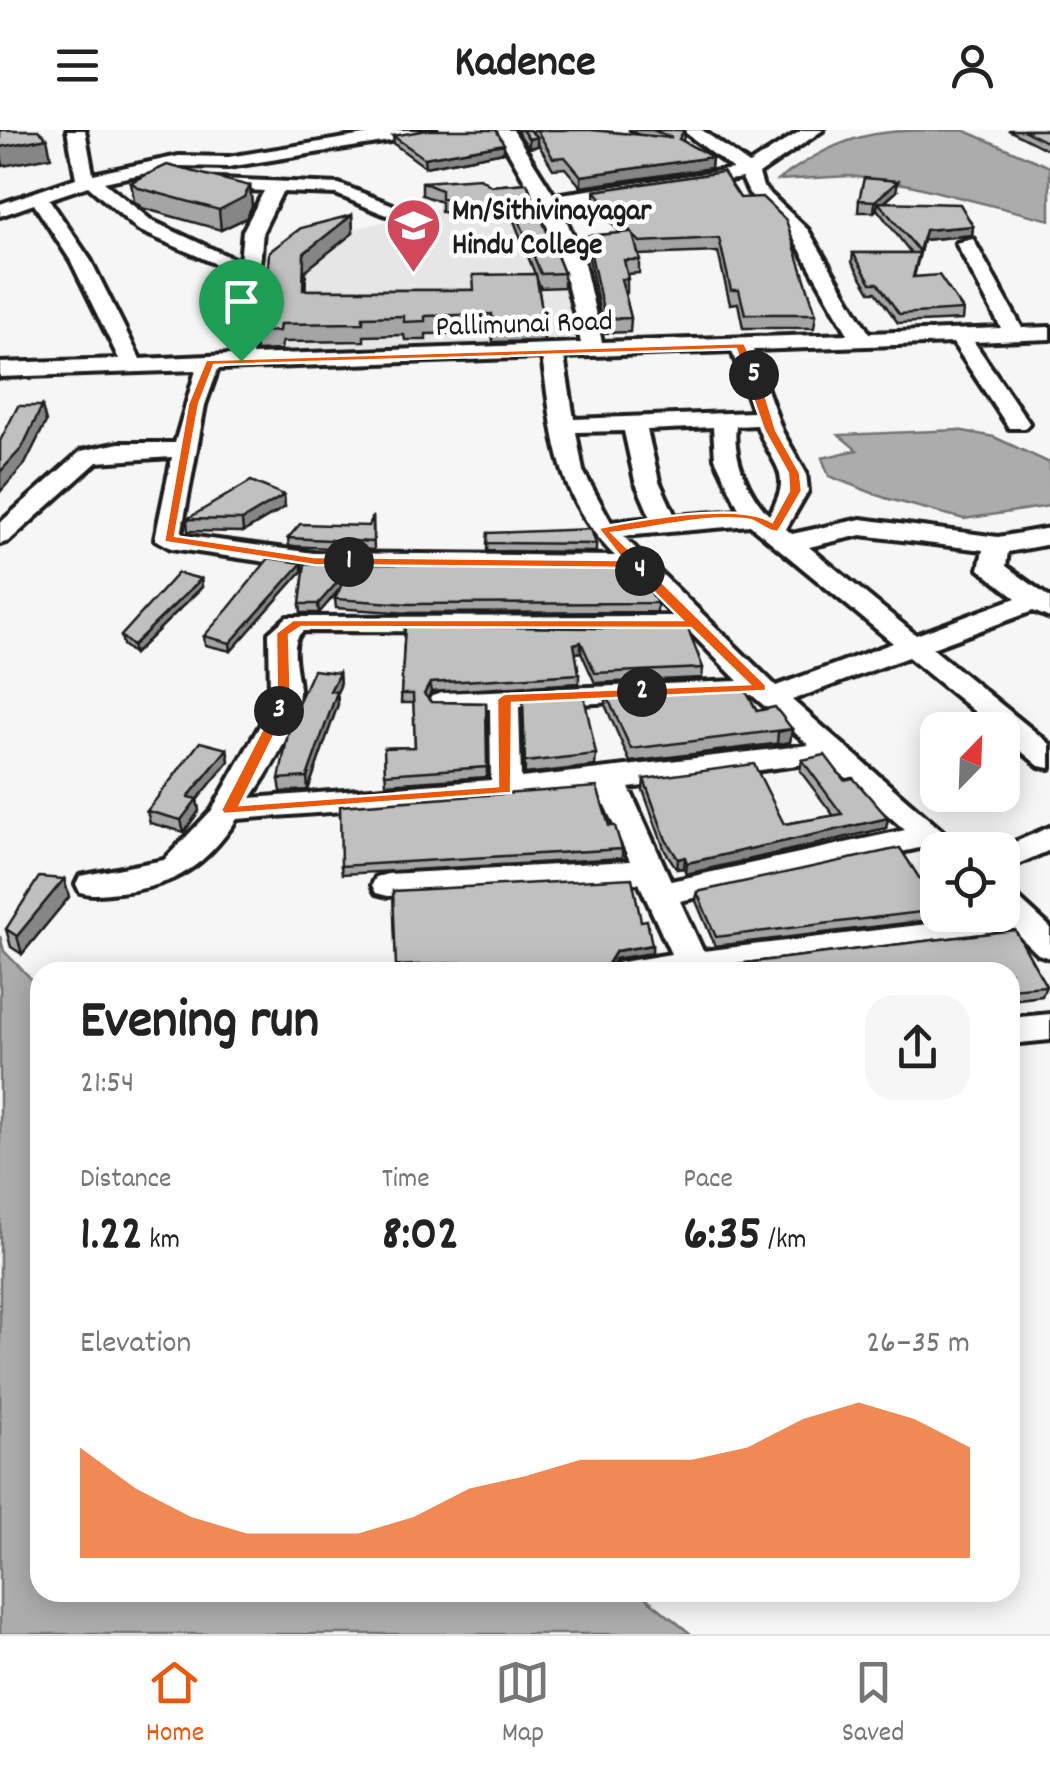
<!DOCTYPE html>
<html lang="en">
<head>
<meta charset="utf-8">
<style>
	body { margin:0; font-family:Dekko,sans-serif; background:#f6f6f6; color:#222; height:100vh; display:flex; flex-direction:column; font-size:38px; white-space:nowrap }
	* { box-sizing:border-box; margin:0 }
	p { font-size:32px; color:#767676 }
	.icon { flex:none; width:55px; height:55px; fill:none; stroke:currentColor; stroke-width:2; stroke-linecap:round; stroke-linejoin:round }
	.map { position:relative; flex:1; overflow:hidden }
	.panel { position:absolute; left:30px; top:832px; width:990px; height:640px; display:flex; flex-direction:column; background:#fff; border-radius:30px; box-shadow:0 5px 25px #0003 }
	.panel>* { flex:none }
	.needle { width:65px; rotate:23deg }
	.tools { position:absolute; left:920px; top:582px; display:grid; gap:20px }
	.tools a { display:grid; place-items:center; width:100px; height:100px; border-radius:20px; background:#fff; box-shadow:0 5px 25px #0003; font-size:50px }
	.pin { position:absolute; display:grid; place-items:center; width:85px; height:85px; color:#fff; margin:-102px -42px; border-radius:50% 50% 50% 0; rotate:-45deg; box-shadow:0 0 10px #0007 }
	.pin .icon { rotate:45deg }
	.km { position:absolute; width:50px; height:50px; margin:-25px; border-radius:50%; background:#222; color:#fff; font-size:28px; line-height:50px; text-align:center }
	.round { display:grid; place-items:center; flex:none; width:105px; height:105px; border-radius:30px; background:#f6f6f6 }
	.head { display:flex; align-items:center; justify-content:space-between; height:170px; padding:0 50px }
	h1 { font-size:55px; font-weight:800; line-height:75px }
	.stats { display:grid; grid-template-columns:repeat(3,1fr); gap:15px; height:170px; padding:10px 50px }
	.stats div { display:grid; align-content:center }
	.stats b { font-size:50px; font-weight:800 }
	.stats small { font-size:28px; font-weight:400 }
	.stats p { font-size:28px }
	.chart { height:280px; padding:20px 50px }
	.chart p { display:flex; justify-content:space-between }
	.chart svg { width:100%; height:180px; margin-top:10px; fill:#ea580c; opacity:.7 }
	header { display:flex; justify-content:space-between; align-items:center; height:130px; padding:0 50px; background:#fff; font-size:45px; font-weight:800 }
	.tabs { display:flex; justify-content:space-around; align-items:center; height:140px; border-top:2px solid #e0e0e0; background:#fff; font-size:28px; color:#767676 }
	.tabs a { display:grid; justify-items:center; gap:5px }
	.tabs .selected { color:#ea580c }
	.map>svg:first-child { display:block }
	.built { fill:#e6e6e6 }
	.water { fill:#acacac; stroke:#727272; stroke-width:2.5 }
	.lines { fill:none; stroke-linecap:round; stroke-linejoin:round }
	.minor-casing { stroke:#1c1c1c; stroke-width:8 }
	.minor { fill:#fff; fill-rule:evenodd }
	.wall { fill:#a5a5a5; stroke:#1c1c1c; stroke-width:2.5 }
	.shaded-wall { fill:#868686; stroke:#1c1c1c; stroke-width:2.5 }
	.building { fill:#c0c0c0; stroke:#1c1c1c; stroke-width:2.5 }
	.route { fill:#ea580c; stroke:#fff; stroke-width:2.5; fill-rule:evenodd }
	.labels { text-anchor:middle; stroke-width:9; stroke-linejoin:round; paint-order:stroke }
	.far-poi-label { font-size:30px; font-weight:bold; fill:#1c1c1c; stroke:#fff; text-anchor:start }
	.far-street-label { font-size:30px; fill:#1c1c1c; stroke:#fff }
</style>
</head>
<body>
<header><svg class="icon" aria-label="menu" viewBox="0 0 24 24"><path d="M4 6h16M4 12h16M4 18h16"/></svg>Kadence<svg class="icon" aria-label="person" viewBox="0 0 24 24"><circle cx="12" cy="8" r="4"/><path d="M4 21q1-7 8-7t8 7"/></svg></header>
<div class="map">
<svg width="1050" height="1504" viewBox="0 0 1050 1504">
	<rect width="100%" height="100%" fill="#f6f6f6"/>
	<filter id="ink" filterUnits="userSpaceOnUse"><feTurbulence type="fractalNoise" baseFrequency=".01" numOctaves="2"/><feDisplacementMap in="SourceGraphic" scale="20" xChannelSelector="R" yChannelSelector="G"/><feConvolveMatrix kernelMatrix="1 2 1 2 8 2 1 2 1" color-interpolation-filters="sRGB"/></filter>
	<g filter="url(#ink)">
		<polygon class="built" points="538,54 593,220 241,231 252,124"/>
		<g class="water">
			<path d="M963,0l87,37v53l-140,-35 -60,-9 -72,4c70,-50 100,-50 185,-50z"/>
			<polygon points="958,300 994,307 1050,333 1050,376 964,389 885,368 829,346 822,328 857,320 839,305"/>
			<polygon points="0,806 4,821 40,858 40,1462 640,1463 691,1504 0,1504"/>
		</g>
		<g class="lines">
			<defs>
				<g id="minor">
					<path d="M67,0h18l8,44 86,-18 49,1 167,-27h41l-9,5 -199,32 -49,-1 -75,16 48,39 88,41 3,-31 21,-40 -65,-4 -9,-5 3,-4 146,6 54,21v8l-7,2 -50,-21 -54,-2 -19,39 -11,124 329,-12c-19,-92 -36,-133 -86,-213h18l41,65 179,-26 -51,-39h20l47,34 53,-34h21l-64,44 4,13 45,43 61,103 132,-5 -45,-85 17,-4 49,89 28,-1v12l-76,3 55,81 -4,5h-16l-56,-85 -200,7 29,81 24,42 2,18 -22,38 6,5 69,-15 137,18 52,-9v16l-42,8 -2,14 44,32v20l-17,-7 -101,37 118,96v24l-11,-2 -37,-31v-5h-5l-89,-73 -116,43 172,150h-26v8l-14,-11 -244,54 23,50 299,-36v-24l12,3 36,33v31l-12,-4 -19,-18 -294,36h-114l5,-9 55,-9 -32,-71 -251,13 -12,-3 -4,-8 4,-8 12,-3 242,-13 -31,-69 -362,27c-31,46 -61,67 -117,73 -14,1 -26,4 -40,0l-4,-8 4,-8 84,-16 48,-50 51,-90 7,-26 -1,-61 18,-16 387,-1 -44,-44 -316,-3 -143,-21 -16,-9 17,-82 -75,5 -88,79 -9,3v-21l81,-72 38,-8h56l21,-73 -196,7v-14l119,-4 -48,-98 -37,-57 -34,12v-12l76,-26zM742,48l7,15 44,44 55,97 -246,8 -18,-79 -24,-58zM88,56l50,44 101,44 -8,81 -91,4 -49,-98 -42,-62zM732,221l21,61 -179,7 -10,-62zM542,227c12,80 13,139 73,199l-301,-3 -133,-18 24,-130 13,-36zM757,295c14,42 39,46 12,90 -21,-21 -37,-58 -33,-89zM713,297l2,31 25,53 -65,5 -16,-35 -12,-51zM624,301l11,50 16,37 -40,4 -28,-51 -7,-39zM750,395l143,118 -117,43 -153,-150zM861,405l122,15 -4,19 37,29 -100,37 -107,-88zM303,501l387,1 48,49 -296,12 -10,3 -4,6 4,6 58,1 1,71 -240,18c20,-30 46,-70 48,-107 0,-18 -12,-48 4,-60zM752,565l57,50 -288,33 -2,-71zM827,631l78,69 -234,51 -42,-93z"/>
					<polygon points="1050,697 1050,720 1002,741 1002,720 996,720"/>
					<polygon points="1050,884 1050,910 1010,914 1010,888"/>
				</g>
			</defs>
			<use href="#minor" class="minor-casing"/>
			<use href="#minor" class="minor"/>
		</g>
		<g class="wall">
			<polygon points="516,0 529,0 533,4 533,0 591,0 639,5 628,0 685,0 683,11 712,27 711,38 581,57 565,38 553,39 537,12 537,16 529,18"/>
			<polygon points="1008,0 1050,0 1050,21"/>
			<polygon points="393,6 504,22 425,37 394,14"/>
			<polygon points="723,42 816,184 814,198 743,198 738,173 730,174 718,122 639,125 639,143 627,144 627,163 625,163 631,188 630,202 604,203 587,119 587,106 620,103 595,74 595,61"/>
			<polygon points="131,52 250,56 252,76 246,88 221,100 142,78 134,71"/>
			<polygon points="422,52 491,56 527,53 564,143 564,157 541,158 537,150 544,192 544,211 493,212 492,203 426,204 426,210 405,210 404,205 364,206 364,211 282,212 281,220 256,221 254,202 266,176 352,85 353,103 306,140 305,160 473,160 535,144 514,91 441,82 441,72 422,65"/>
			<polygon points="896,62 885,72 973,96 972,105 923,110 914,147 963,180 962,190 898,193 876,162 870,162 852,132 853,123 911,123 877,79 874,82 858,82 859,70"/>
			<polygon points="284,365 285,377 243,402 188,401 187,389"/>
			<polygon points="373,386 374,420 289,416 288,408 369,396"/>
			<polygon points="488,403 596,414 596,422 487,421"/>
			<polygon points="302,433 302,441 231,521 205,515 204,506"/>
			<polygon points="305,433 637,456 657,473 657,482 409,483 336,478 335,469 340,459 319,483 301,483 300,474"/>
			<polygon points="201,449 202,457 134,524 123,515 121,506"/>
			<polygon points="405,496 688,499 703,538 702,548 595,553 581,522 575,523 579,544 579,553 431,562 428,568 431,572 486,573 487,647 386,654 384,618 415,617 414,573 401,573"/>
			<polygon points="339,543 340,556 337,562 338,574 308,660 281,662 279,649"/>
			<polygon points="606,564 757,581 792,599 790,612 630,632 606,577"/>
			<polygon points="523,569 596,624 595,636 525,644"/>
			<polygon points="227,619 229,631 197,670 199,681 184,702 150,693 147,681"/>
			<polygon points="802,630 844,650 888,688 886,698 686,744 684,738 677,739 665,721 643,660 644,649 784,694 834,686 800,641"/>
			<polygon points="609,696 622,719 622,728 342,744 341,736"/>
			<polygon points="64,749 69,767 22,824 11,817 6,799"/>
			<polygon points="938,756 938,785 971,785 715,816 696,771 697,762 925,757"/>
			<polygon points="393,761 641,791 652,815 652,823 615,829 612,834 658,842 492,842 492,840 442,842 397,842"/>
			<polygon points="1015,800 1046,856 1042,866 1010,870 1010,842 736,842 737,834"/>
		</g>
		<g class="shaded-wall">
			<polygon points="537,7 537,16 529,18 529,9"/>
			<polygon points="47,8 51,27 3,36 0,17"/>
			<polygon points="504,14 504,22 425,37 424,28"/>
			<polygon points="712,27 711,38 581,57 581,46"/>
			<polygon points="898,51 896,62 881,75 878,72 877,79 874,82 875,71"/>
			<polygon points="250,56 252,76 246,88 221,100 219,80"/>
			<polygon points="352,85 353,103 306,140 305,178 303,160 304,123"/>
			<polygon points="973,96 972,105 923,110 918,131 925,100"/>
			<polygon points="42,276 46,292 25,334 0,362 0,342"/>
			<polygon points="284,365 285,377 243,402 242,390"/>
			<polygon points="302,433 302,441 231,521 230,513"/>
			<polygon points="349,439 349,448 319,483 318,474"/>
			<polygon points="201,449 202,457 134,524 132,516"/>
			<polygon points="581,512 581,522 573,524 574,514"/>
			<polygon points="339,543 340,556 337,562 338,574 308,660 307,647 330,561"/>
			<polygon points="430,553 431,562 425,574 424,564"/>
			<polygon points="792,599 790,612 777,615 778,602"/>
			<polygon points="227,619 229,631 197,670 199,681 184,702 181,690 188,667"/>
			<polygon points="888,688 886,698 686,744 687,733"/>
			<polygon points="685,727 684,738 677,739 678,729"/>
			<polygon points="64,749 69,767 22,824 17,806"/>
			<polygon points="652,815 652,823 615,829 607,842 608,834 616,821"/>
		</g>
		<g class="building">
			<polygon points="0,0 38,0 47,8 0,17"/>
			<polygon points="427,0 496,0 504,14 424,28 393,6"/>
			<polygon points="522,0 529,0 537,7 529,9"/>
			<polygon points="537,0 591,0 672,8 653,0 684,0 679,9 712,27 581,46 565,27 553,28"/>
			<polygon points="1023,0 1050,0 1050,14"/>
			<polygon points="167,35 250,56 244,67 219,80 139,58 131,52"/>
			<polygon points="723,42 740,68 762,67 786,90 816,184 745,184 739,160 731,160 719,108 640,112 633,105 640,130 624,130 628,149 621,149 631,188 605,189 587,106 631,102 595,61"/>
			<polygon points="480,48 491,56 527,53 564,143 541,144 514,78 441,69 441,60 422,52"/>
			<polygon points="864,48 898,51 875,71 859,70"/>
			<polygon points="878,72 960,74 973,96 925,100 919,121"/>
			<polygon points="352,85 304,123 303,160 474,160 473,145 536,144 544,192 493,194 492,184 425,186 425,191 404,192 404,186 363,187 363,193 280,194 279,201 254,202 256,176 266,176 269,122 301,98"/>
			<polygon points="853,123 919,123 913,147 939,145 963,180 899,184 878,153 871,153"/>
			<polygon points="18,276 42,276 22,318 0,342 0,311"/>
			<polygon points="251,351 284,365 242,390 187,389"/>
			<polygon points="373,386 373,412 288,408 300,394 369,396"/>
			<polygon points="591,399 596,414 487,413 488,403"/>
			<polygon points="269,428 302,433 230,513 204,506 228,479"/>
			<polygon points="305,433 627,437 637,456 647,455 657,473 408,474 335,469 349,439 318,474 300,474"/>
			<polygon points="178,443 201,449 132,516 121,506"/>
			<polygon points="405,496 688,499 703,538 595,543 581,512 574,514 579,544 430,553 424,564 431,572 486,573 487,637 385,644 384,618 415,617 413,564 401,564"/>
			<polygon points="313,540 339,543 330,561 337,562 307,647 279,649 291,589"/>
			<polygon points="744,558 757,581 775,577 792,599 631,619 606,564"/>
			<polygon points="584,566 596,624 525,632 523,569"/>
			<polygon points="200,612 227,619 188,667 197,669 181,690 147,681"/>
			<polygon points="825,625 844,650 853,648 888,688 687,733 685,727 678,729 666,710 644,649 754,634 784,694 842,684 802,630"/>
			<polygon points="597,657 609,696 615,696 622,719 341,736 340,676"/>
			<polygon points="900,718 925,757 938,756 938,780 716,807 697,762"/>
			<polygon points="39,747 64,749 17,806 6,799"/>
			<polygon points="632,748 641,791 647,790 652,815 616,821 608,834 657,837 658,842 493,842 492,831 396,836 393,761"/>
			<polygon points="1015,800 1046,856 1010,859 1010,842 739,842 737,834"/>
		</g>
	</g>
	<path class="route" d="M744,213l13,25 19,62 24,43 2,18 -24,41c-12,0 -17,-9 -28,-12 -38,-7 -99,9 -138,13l154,152v6l-254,12 -1,90 -287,21 -3,-4 56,-109 -1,-68 17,-13h389l-52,-52 -316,-3 -150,-23 24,-138 18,-44zM736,219l28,81 24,43 1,18 -17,31c-32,-21 -135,-2 -174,6l25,32 -309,-3 -139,-21 24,-132 15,-39zM301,497l390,1 58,56 -245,10 -7,5 1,87 -258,19 51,-104 -2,-66z"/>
	<defs>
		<symbol id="school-pin" viewBox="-11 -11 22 30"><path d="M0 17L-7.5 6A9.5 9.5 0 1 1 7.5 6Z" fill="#d1495b" stroke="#fff"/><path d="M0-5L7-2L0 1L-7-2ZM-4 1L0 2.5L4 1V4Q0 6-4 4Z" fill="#fff"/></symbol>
	</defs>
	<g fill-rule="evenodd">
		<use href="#school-pin" x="382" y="64" width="63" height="86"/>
	</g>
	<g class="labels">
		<g class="far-poi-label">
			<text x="452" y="89">Mn/Sithivinayagar<tspan x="452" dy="34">Hindu College</tspan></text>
		</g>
		<g class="far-street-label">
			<text transform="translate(524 192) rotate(-2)" y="10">Pallimunai Road</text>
		</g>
	</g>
</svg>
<div class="tools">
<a><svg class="needle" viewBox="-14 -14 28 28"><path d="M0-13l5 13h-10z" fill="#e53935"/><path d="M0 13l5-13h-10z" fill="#767676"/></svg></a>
<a><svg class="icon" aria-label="locate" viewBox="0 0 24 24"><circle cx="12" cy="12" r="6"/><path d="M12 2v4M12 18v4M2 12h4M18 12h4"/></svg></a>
</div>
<div class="pin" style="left:241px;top:231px;background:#1e9e55"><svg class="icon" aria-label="arrive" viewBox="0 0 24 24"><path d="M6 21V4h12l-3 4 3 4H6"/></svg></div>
<b class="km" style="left:349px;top:432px">1</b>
<b class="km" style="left:642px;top:562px">2</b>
<b class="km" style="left:279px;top:581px">3</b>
<b class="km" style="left:640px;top:441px">4</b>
<b class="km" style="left:754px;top:245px">5</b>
<section class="panel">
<div class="head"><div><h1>Evening run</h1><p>21:54</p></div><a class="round"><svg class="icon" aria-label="share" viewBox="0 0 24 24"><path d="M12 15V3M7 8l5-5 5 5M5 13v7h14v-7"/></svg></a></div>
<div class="stats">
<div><p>Distance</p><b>1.22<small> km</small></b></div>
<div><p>Time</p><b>8:02</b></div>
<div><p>Pace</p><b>6:35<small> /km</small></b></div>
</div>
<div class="chart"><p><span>Elevation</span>26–35 m</p>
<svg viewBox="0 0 160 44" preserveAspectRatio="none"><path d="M0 44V17L10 27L20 34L30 38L40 38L50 38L60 34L70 27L80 24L90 20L100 20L110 20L120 17L130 10L140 6L150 10L160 17V44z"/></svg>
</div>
</section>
</div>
<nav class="tabs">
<a class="selected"><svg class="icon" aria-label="home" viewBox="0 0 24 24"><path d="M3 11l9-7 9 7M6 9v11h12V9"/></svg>Home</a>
<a><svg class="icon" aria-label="map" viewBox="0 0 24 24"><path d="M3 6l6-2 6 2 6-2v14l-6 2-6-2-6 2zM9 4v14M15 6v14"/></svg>Map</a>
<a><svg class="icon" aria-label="saved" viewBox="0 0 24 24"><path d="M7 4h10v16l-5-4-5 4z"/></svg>Saved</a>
</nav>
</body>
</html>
